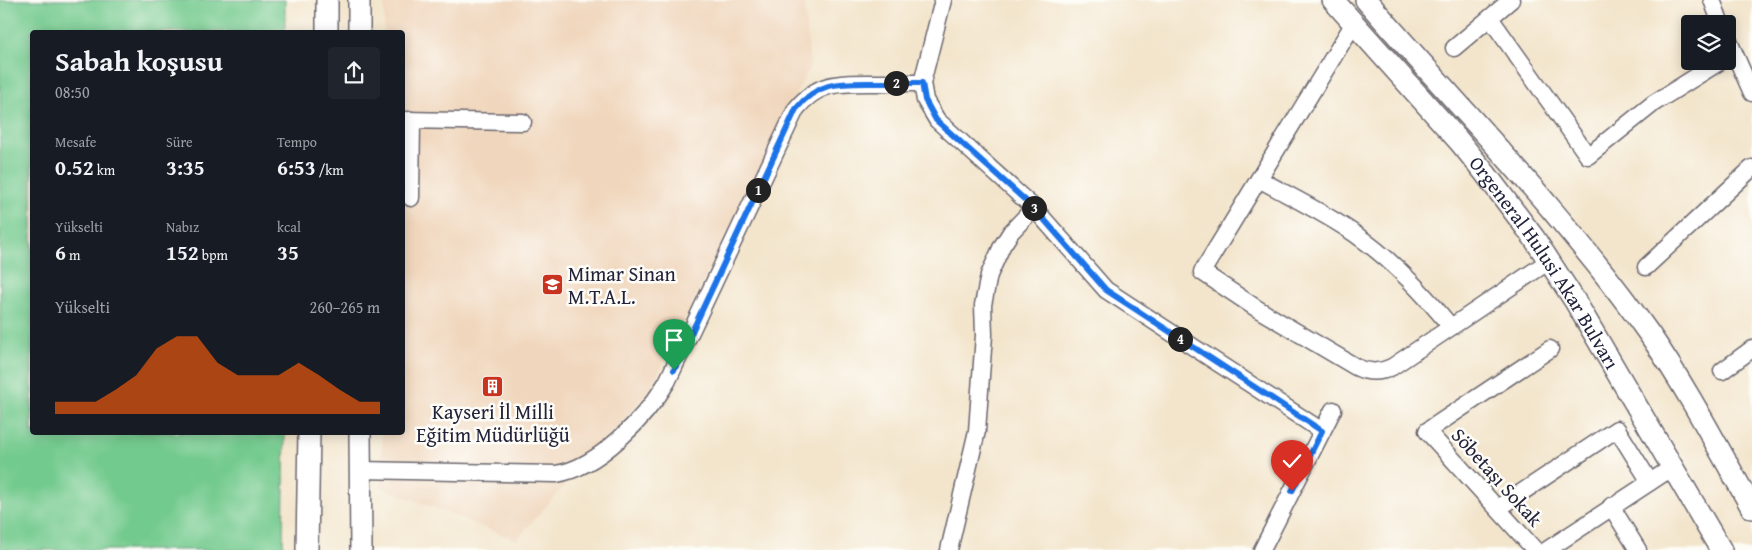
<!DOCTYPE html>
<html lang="tr">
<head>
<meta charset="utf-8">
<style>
	body { margin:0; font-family:"Gentium Book Plus",serif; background:#20242c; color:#f1f3f6; height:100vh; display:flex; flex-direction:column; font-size:19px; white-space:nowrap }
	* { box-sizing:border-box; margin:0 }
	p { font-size:16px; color:#9ea1a6 }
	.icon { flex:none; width:28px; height:28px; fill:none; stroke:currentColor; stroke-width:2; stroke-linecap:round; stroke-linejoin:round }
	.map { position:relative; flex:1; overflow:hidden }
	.panel { position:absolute; left:30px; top:30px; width:375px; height:405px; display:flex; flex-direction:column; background:#171b24; border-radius:5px; box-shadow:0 2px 12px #0003 }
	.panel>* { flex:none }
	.controls { position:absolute; left:1681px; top:15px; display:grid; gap:10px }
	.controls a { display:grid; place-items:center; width:55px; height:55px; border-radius:5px; background:#171b24; box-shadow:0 2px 12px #0003; font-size:25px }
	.pin { position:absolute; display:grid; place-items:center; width:42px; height:42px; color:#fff; margin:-51px -21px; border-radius:50% 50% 50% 0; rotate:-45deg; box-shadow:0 0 5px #0007 }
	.pin .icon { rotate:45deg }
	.km { position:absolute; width:25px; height:25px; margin:-12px; border-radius:50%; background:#222; color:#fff; font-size:14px; line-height:25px; text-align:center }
	.round { display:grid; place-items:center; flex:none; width:52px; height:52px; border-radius:5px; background:#20242c }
	.summary { display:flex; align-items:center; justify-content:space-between; height:85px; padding:0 25px }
	h1 { font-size:28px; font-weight:600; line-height:38px }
	.metrics { display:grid; grid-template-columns:repeat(3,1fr); gap:8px; height:85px; padding:5px 25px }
	.metrics div { display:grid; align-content:center }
	.metrics b { font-size:21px; font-weight:600 }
	.metrics small { font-size:14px; font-weight:400 }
	.metrics p { font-size:14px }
	.chart { height:140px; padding:10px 25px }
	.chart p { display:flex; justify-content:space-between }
	.chart svg { width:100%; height:90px; margin-top:5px; fill:#ea580c; opacity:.7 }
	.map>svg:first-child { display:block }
	.built { fill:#f0d6bc }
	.green { fill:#73ca8e; stroke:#4a7664 }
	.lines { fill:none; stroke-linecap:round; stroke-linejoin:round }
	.minor-casing { stroke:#6b666e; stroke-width:19 }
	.major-casing { stroke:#6b666e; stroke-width:24 }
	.minor { stroke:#fff; stroke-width:16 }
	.major { stroke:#fff; stroke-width:21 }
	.route-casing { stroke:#fff; stroke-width:10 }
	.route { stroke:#1a73e8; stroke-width:6 }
	.labels { text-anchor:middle; stroke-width:5; stroke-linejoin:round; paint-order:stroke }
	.street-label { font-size:20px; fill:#22223b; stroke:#fdfcf7 }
	.poi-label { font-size:20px; fill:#22223b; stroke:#fdfcf7; text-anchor:start }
</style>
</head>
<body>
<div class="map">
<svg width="1752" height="550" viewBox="0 0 1752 550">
	<rect width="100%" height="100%" fill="#fdfcf7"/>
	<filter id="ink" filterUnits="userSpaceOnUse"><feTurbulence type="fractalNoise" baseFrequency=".02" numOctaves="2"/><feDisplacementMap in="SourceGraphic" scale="10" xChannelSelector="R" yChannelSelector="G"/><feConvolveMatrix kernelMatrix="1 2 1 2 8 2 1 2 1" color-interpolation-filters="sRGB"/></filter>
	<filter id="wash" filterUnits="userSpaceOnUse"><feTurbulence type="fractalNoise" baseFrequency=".0096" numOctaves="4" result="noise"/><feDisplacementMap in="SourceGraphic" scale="20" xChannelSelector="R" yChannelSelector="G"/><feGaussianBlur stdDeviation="1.12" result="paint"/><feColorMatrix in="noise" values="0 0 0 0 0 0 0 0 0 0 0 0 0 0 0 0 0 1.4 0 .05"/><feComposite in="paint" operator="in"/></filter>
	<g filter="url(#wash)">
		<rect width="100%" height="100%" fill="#f3e5cc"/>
		<polygon class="built" points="384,0 804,0 810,66 648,393 516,540 381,487 382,433 402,432 402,32 384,32"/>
		<polygon class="green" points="0,0 285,0 285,32 32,32 32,432 285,433 283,550 0,550"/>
	</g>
	<g filter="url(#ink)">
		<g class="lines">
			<defs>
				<g id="minor">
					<polyline points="943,0 922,83 925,100 937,120 1034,208 1106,290 1322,431"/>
					<polyline points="1712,0 1721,24"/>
					<polyline points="1490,18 1588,156 1654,103 1721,61"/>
					<path d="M1354,23l-152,249 54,36 100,59c12,6 24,6 36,0l157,-106"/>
					<polyline points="1728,39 1752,93"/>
					<polyline points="1454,48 1511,0"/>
					<polyline points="402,120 523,122"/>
					<path d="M1259,179c32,18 66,34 96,55 37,26 68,58 96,93"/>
					<polyline points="411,198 412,120"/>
					<polyline points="1646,267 1752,168"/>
					<polyline points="1722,371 1752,349"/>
					<path d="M360,470l196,4c42,-6 90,-57 111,-92l129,-273c22,-27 42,-26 75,-26 17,0 34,0 51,0"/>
					<polyline points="1611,506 1638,550"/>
					<polyline points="1498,508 1617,429 1650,482"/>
					<polyline points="949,550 977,431 984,335 983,305 989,275 1002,246 1011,232 1034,208"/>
					<polyline points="1262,550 1333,410"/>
					<polyline points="1535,550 1427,431 1550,349"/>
					<polyline points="1547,550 1673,467"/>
				</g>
				<g id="major">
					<polyline points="359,0 359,32"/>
					<path id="s1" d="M1333,0l126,141 26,32 49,65 41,63 146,249"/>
					<path d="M1366,0c96,111 199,215 284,335 38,55 69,115 102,173"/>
					<polyline points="327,32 327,0"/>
					<polyline points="360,432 361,550"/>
					<polyline points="307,550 309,432"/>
				</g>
			</defs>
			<use href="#minor" class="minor-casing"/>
			<use href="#major" class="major-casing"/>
			<use href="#minor" class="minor"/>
			<use href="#major" class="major"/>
		</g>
	</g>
	<g class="lines" filter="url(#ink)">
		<defs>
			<path id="route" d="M674,370l122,-261c22,-27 42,-26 75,-26 17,0 34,0 51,0l3,17 11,20 98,88 72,82 216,141 -30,60"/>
		</defs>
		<use href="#route" class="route-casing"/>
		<use href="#route" class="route"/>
	</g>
	<defs>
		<symbol id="school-square" viewBox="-11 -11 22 22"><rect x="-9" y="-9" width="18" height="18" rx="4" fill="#c8321e" stroke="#fdfcf7"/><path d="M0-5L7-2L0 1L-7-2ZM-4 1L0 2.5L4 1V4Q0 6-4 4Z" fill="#fff"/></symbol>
		<symbol id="building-square" viewBox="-11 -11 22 22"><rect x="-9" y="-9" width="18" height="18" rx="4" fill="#c8321e" stroke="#fdfcf7"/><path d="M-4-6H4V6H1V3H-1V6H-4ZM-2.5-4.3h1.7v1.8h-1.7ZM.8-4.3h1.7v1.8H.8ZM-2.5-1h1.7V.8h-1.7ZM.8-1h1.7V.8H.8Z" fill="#fff"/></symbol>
	</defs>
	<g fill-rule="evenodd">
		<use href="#school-square" x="540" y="272" width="25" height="25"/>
		<use href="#building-square" x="480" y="374" width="25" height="25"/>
	</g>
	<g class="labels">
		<g class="street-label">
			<text dy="7" stroke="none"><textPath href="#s1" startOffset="338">Orgeneral Hulusi Akar Bulvarı</textPath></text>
			<text transform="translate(1497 477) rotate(48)" y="7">Söbetaşı Sokak</text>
		</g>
		<g class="poi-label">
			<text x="568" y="281">Mimar Sinan<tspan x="568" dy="23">M.T.A.L.</tspan></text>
			<text x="493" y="419" text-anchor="middle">Kayseri İl Milli<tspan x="493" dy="23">Eğitim Müdürlüğü</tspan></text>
		</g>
	</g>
</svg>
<div class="controls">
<a><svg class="icon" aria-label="layers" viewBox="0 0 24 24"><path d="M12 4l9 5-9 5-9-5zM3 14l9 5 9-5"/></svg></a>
</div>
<div class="pin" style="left:674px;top:370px;background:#1e9e55"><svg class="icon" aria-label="arrive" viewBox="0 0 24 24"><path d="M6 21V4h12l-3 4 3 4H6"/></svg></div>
<div class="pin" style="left:1292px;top:491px;background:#d93025"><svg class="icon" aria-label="check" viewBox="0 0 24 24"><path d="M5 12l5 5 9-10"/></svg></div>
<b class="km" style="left:758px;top:190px">1</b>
<b class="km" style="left:896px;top:83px">2</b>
<b class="km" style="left:1034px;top:208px">3</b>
<b class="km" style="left:1180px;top:339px">4</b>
<section class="panel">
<div class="summary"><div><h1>Sabah koşusu</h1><p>08:50</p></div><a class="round"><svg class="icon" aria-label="share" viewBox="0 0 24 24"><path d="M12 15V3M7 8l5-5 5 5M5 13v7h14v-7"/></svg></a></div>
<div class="metrics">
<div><p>Mesafe</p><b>0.52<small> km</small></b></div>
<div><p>Süre</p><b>3:35</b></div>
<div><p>Tempo</p><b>6:53<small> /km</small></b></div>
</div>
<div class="metrics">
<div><p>Yükselti</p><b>6<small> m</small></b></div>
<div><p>Nabız</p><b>152<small> bpm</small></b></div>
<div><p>kcal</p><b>35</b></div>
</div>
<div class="chart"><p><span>Yükselti</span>260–265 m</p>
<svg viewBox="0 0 160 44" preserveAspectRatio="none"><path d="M0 44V38L10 38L20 38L30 32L40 25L50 12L60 6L70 6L80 19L90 25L100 25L110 25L120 19L130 25L140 32L150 38L160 38V44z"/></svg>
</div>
</section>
</div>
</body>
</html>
